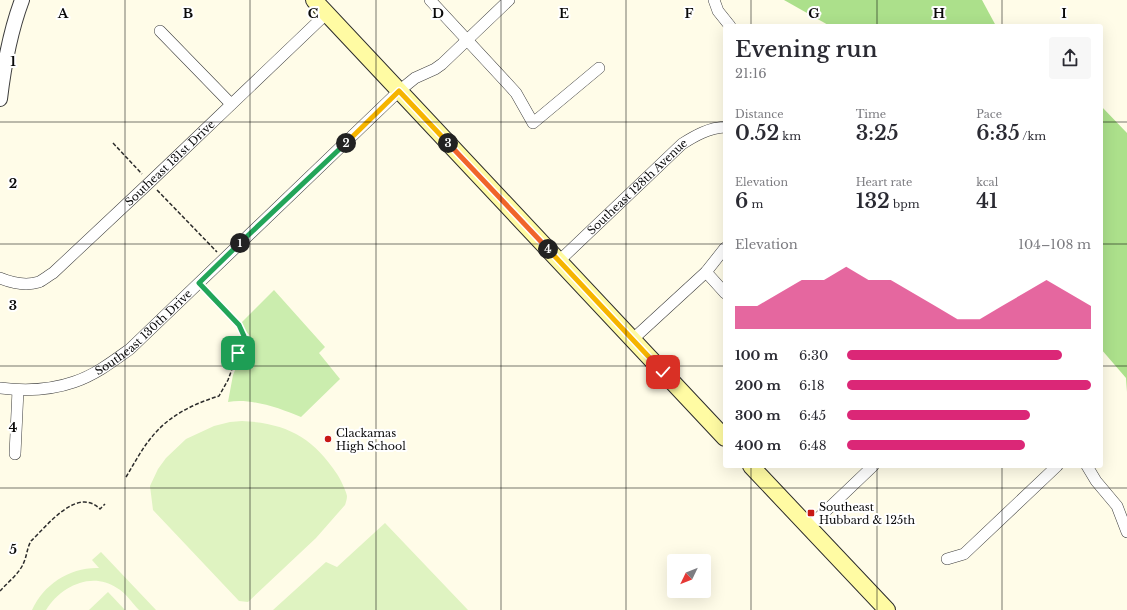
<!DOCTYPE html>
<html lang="en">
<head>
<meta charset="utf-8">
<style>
	body { margin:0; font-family:"Libre Baskerville",serif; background:#f7f7f7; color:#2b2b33; height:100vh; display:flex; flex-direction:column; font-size:15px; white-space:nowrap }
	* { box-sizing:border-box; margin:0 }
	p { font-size:13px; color:#7c7c81 }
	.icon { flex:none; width:22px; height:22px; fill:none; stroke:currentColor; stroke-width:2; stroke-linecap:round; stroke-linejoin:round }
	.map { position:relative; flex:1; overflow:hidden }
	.panel { position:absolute; left:723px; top:24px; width:380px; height:444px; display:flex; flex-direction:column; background:#fff; border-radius:4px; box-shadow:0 4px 16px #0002 }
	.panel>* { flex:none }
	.needle { width:26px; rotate:227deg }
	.controls { position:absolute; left:667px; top:554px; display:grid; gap:8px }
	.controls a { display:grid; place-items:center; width:44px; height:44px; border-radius:4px; background:#fff; box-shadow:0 4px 16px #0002; font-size:20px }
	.pin { position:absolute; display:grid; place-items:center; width:34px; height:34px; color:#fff; margin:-17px; border-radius:8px; box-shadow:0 2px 6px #0006 }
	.km { position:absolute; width:20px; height:20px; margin:-10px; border-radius:50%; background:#222; color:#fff; font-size:11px; line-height:20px; text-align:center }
	.round { display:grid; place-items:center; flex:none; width:42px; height:42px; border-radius:4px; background:#f7f7f7 }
	.overview { display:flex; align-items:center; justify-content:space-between; height:68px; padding:0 12px }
	h1 { font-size:22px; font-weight:600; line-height:30px }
	.figures { display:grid; grid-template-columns:repeat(3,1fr); gap:6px; height:68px; padding:4px 12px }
	.figures div { display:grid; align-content:center }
	.figures b { font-size:20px; font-weight:600 }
	.figures small { font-size:11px; font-weight:400 }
	.figures p { font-size:11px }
	.chart { height:112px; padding:8px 12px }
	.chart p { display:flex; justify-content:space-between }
	.chart svg { width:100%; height:72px; margin-top:4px; fill:#db2777; opacity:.7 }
	ul { padding:0 12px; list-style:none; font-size:13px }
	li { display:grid; grid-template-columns:64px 48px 1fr; align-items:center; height:30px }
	li i { height:10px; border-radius:5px; background:#db2777 }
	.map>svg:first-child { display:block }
	.green { fill:#cbedae }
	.forest { fill:#ace08b }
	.pitch { fill:#dff3c1 }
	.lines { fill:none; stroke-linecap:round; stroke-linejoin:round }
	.minor-casing { stroke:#3d3d3d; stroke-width:12 }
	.tertiary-casing { stroke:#3d3d3d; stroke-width:16 }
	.secondary-casing { stroke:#2c2c2c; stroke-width:18 }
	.path { stroke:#2c2c2c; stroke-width:1.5; stroke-dasharray:4 2; stroke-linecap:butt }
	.minor { stroke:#fff; stroke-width:11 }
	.tertiary { stroke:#fff; stroke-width:14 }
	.secondary { stroke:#fffba3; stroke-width:16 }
	.split-1-casing { stroke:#fff; stroke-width:8 }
	.split-2-casing { stroke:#fff; stroke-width:8 }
	.split-3-casing { stroke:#fff; stroke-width:8 }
	.split-4-casing { stroke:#fff; stroke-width:8 }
	.split-5-casing { stroke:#fff; stroke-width:8 }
	.split-1 { stroke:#22a559; stroke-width:5 }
	.split-2 { stroke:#22a559; stroke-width:5 }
	.split-3 { stroke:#f5b400; stroke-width:5 }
	.split-4 { stroke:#f0652b; stroke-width:5 }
	.split-5 { stroke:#f5b400; stroke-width:5 }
	.grid { fill:none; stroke:#0a0a0a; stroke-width:1; stroke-opacity:0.55 }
	.poi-dot { fill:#c81815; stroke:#fff; stroke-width:1.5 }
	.labels { text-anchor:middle; stroke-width:4; stroke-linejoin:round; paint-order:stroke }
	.street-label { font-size:11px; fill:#0a0a0a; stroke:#fff }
	.poi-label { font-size:11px; fill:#0a0a0a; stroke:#fff; text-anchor:start }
	.grid-label { font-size:13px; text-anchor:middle; font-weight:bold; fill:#0a0a0a; stroke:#fff; stroke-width:4; stroke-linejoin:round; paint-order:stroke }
</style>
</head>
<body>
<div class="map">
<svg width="1127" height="610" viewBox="0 0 1127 610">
	<rect width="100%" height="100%" fill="#fffce8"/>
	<path class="green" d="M274,290l51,57 -6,6 21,26 -39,38c-22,-9 -49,-19 -73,-15l5,-27 17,-39 -10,-12z"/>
	<g class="forest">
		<polygon points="784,0 982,0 996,26 830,26"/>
		<polygon points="1101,106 1127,133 1127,392 1126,378 1101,349"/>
	</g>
	<g class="pitch">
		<path d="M242,421c44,2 71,16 95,53 3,4 9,17 10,22 0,3 -1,6 -2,9l-29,33 -68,64 -9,-1 -86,-91 -3,-24 8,-17 8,-11 20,-19 28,-13 16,-4z"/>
		<polygon points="385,523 468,610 273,610 326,562 337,567"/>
		<path d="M101,552l55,58h-17c-7,-7 -13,-17 -22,-22 -25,-17 -56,-2 -71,22h-14c12,-26 38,-43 67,-42l-7,-8z"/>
		<polygon points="108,592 125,610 89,610"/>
	</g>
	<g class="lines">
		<defs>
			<g id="minor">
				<polyline points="430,0 506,82 516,93 533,123 599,68"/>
				<polyline points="714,0 718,11 730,26"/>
				<polyline points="160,31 231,104"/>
				<path id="s1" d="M559,261l123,-117c14,-9 27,-16 43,-17"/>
				<polyline points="706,272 725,293"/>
				<path id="s2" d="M0,278c12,5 26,8 39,4 4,-2 9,-6 14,-9l97,-91 177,-169"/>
				<polyline points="633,339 706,272 725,248"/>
				<path id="s3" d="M0,388c24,3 51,2 74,-6 21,-7 38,-20 56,-33l269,-258 16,-13 20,-9 7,-5 67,-64"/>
				<polyline points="15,454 18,390"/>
				<polyline points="1087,466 1096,481 1117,506 1127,532"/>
				<polyline points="809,527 873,466"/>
				<polyline points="947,559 964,554 1057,466"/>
			</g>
			<path id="tertiary" d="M0,99c4,-34 10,-67 22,-99"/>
			<g id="secondary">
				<polyline points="314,0 725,438"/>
				<polyline points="751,466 887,610"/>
			</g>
		</defs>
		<use href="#minor" class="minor-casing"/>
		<use href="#tertiary" class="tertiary-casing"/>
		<use href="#secondary" class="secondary-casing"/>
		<g class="path">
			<polyline points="113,143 142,174"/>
			<polyline points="157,190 217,252"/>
			<path d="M126,477c8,-13 15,-27 25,-39 17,-22 42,-34 68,-42l9,-16 16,-44 -5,-11 -33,-35"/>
			<path d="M0,591c8,-9 20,-18 24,-29 3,-7 3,-14 7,-21 16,-15 46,-55 69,-32l5,-5"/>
		</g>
		<use href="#minor" class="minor"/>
		<use href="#tertiary" class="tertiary"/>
		<use href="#secondary" class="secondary"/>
	</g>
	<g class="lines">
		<defs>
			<polyline id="split-1" points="238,353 244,336 239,325 199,283 240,243"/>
			<polyline id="split-2" points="240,243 346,143"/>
			<polyline id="split-3" points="346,143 399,91 448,143"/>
			<polyline id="split-4" points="448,143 548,249"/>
			<polyline id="split-5" points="548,249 663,372"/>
		</defs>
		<use href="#split-1" class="split-1-casing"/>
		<use href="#split-2" class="split-2-casing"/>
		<use href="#split-3" class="split-3-casing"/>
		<use href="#split-4" class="split-4-casing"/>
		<use href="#split-5" class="split-5-casing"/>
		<use href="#split-1" class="split-1"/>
		<use href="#split-2" class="split-2"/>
		<use href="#split-3" class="split-3"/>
		<use href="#split-4" class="split-4"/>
		<use href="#split-5" class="split-5"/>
	</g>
	<path class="grid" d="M125,0v610M250,0v610M376,0v610M501,0v610M626,0v610M751,0v26M877,0v26M1002,0v26M0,122h725M1101,122h26M0,244h725M1101,244h26M0,366h725M1101,366h26M751,466v144M877,466v144M1002,466v144M0,488h1127"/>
	<g class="poi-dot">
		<circle cx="328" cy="439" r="4"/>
		<rect x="807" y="509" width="8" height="8" rx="2"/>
	</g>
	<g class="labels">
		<g class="street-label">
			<text dy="4" stroke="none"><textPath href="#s2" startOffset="217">Southeast 131st Drive</textPath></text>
			<text dy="4" stroke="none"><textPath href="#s1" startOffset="108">Southeast 128th Avenue</textPath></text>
			<text dy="4" stroke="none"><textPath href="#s3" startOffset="161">Southeast 130th Drive</textPath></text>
		</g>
		<g class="poi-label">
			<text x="336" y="437">Clackamas<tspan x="336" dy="13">High School</tspan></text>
			<text x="819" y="511">Southeast<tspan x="819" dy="13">Hubbard &amp; 125th</tspan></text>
		</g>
	</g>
	<g class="grid-label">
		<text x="63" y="18">A</text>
		<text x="188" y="18">B</text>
		<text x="313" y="18">C</text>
		<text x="438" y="18">D</text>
		<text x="564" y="18">E</text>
		<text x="689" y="18">F</text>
		<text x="814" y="18">G</text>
		<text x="939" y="18">H</text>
		<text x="1064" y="18">I</text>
		<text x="13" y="66">1</text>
		<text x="13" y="188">2</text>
		<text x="13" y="310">3</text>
		<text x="13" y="432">4</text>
		<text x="13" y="554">5</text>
	</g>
</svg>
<div class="controls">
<a><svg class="needle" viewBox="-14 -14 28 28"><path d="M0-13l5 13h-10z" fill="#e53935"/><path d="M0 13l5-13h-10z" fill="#7c7c81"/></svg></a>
</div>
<div class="pin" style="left:238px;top:353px;background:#1e9e55"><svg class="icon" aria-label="arrive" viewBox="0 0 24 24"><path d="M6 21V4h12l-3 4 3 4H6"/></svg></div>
<div class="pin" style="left:663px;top:372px;background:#d93025"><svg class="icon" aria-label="check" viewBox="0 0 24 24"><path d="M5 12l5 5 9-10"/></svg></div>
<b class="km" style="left:240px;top:243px">1</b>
<b class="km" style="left:346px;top:143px">2</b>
<b class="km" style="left:448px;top:143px">3</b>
<b class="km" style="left:548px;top:249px">4</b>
<section class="panel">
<div class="overview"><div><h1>Evening run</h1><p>21:16</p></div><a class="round"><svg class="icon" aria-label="share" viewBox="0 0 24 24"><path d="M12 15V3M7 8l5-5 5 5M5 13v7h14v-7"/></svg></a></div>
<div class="figures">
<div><p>Distance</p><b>0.52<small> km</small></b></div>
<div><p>Time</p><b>3:25</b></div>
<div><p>Pace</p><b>6:35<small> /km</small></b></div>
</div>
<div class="figures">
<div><p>Elevation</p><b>6<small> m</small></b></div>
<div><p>Heart rate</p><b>132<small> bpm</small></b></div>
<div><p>kcal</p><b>41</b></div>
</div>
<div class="chart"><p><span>Elevation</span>104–108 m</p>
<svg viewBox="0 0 160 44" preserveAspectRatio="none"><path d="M0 44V30L10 30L20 22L30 14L40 14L50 6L60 14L70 14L80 22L90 30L100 38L110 38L120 30L130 22L140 14L150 22L160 30V44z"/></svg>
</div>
<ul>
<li><b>100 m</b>6:30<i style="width:88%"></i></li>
<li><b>200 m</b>6:18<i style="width:100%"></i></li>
<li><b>300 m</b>6:45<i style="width:75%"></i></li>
<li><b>400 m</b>6:48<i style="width:73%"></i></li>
</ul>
</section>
</div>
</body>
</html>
